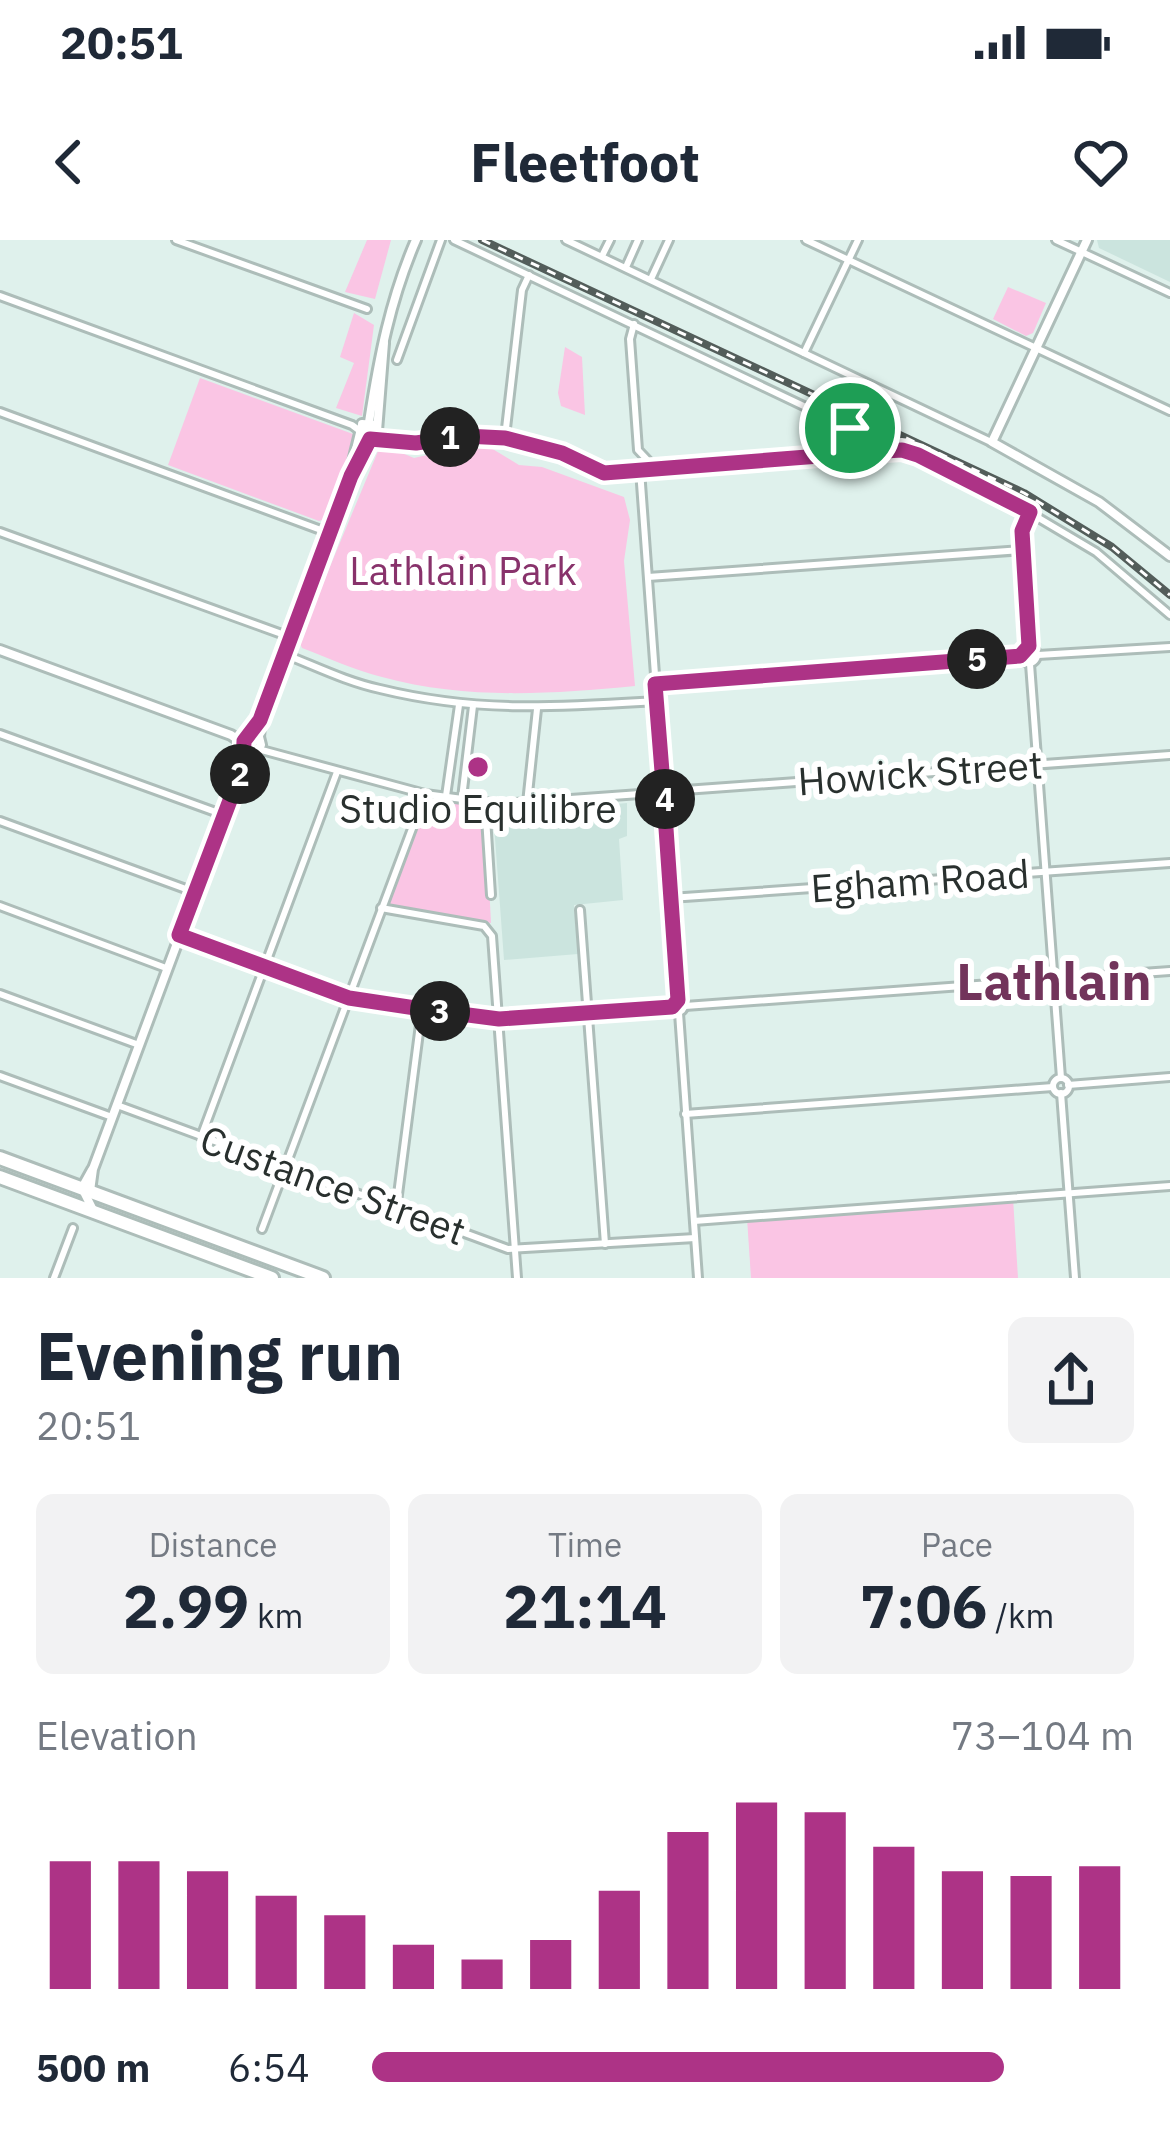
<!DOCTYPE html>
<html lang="en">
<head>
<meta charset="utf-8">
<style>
	body { margin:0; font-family:"IBM Plex Sans",sans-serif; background:#f2f2f3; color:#1f2937; height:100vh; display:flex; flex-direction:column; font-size:45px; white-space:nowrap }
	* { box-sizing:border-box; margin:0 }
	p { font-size:39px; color:#747a83 }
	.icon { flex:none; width:66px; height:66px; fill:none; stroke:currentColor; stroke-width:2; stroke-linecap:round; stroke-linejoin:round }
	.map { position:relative; height:1038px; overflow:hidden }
	.sheet { display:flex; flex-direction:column; background:#fff; flex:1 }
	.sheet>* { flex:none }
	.pin { position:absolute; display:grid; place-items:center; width:102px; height:102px; color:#fff; margin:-51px; border:6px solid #fff; border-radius:50%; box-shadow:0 3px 12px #0007 }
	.km { position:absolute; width:60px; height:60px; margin:-30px; border-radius:50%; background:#222; color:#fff; font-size:33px; line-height:60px; text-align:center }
	.round { display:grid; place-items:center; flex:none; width:126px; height:126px; border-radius:18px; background:#f2f2f3 }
	.summary { display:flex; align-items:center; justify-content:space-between; height:204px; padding:0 36px }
	h1 { font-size:66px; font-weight:800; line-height:90px }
	.figures { display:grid; grid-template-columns:repeat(3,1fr); gap:18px; height:204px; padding:12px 36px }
	.figures div { display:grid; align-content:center; border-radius:18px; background:#f2f2f3; text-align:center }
	.figures b { font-size:60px; font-weight:800 }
	.figures small { font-size:33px; font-weight:400 }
	.figures p { font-size:33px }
	.chart { height:336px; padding:24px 36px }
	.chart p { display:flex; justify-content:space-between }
	.chart svg { width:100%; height:216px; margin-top:12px; stroke:#ad3386; stroke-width:6 }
	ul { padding:0 36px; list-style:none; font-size:39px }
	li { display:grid; grid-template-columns:192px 144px 1fr; align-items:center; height:90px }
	li i { height:30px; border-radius:15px; background:#ad3386 }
	.status { display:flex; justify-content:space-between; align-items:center; height:84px; padding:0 60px; background:#fff; direction:ltr }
	.status svg { height:33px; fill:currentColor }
	header { display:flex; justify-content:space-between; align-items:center; height:156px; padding:0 36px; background:#fff; font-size:54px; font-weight:800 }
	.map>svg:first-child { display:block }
	.built { fill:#cbe4de }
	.green { fill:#fac5e4 }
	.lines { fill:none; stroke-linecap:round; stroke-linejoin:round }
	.minor-casing { stroke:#adbdb9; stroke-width:12 }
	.tertiary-casing { stroke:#adbdb9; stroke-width:14 }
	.secondary-casing { stroke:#adbdb9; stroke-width:14 }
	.trunk-casing { stroke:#adbdb9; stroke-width:18 }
	.minor { stroke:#fff; stroke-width:6 }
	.tertiary { stroke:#fff; stroke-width:8 }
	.secondary { stroke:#fff; stroke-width:8 }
	.trunk { stroke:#fff; stroke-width:12 }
	.rail-casing { stroke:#535d5a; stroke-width:8 }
	.rail { stroke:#fff; stroke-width:3; stroke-dasharray:9; stroke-linecap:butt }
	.route-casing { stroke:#fff; stroke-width:24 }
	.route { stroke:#ad3386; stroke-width:15 }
	.poi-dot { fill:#ad3386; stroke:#fff; stroke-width:4.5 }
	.labels { text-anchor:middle; stroke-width:12; stroke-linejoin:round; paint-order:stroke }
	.park-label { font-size:39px; fill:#88326b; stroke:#fff }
	.street-label { font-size:39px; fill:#29302e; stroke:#fff }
	.poi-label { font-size:39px; fill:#29302e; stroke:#fff }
	.district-label { font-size:51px; font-weight:bold; fill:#72345b; stroke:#fff }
</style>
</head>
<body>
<div class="status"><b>20:51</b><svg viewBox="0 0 49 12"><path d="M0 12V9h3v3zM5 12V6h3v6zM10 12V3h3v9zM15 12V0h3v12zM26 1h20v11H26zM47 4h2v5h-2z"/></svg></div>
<header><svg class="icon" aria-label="back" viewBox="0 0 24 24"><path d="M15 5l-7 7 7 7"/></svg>Fleetfoot<svg class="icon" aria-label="heart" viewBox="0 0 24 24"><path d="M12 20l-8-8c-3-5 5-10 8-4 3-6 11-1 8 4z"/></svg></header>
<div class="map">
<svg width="1170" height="1038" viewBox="0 0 1170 1038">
	<rect width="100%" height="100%" fill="#dff1ec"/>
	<g class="built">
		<polygon points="1097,0 1170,0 1170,42 1099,8"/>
		<polygon points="627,563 627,596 619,599 623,660 574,665 578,714 504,720 493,571 522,573"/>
	</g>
	<g class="green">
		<polygon points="367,0 391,0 375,59 345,52"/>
		<polygon points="1008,47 1046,63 1033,93 1026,96 993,79"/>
		<polygon points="354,73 374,85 362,176 336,168 354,123 340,117"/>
		<polygon points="565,107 582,117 585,175 561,166 558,153"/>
		<polygon points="200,138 353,194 355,200 327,278 319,281 168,225"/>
		<path d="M381,204l33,14 44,-10h33l28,17 23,2 82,30 6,23 -6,41 11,125c-85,8 -169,14 -253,-9 -27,-7 -54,-19 -80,-29l-3,-7z"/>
		<polygon points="425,554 485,567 491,683 381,668"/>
		<polygon points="1013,958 1018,1038 751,1038 747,978"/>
	</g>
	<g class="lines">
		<defs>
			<g id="minor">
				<polyline points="176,0 367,69"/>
				<polyline points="454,0 850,188 858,197 858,213"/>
				<polyline points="566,0 991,202"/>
				<polyline points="806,0 1170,171"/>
				<polyline points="1056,0 1170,53"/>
				<polyline points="602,16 610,0"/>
				<polyline points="626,27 638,0"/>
				<polyline points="651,39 669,0"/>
				<polyline points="0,56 352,185 360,191"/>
				<polyline points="634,84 630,99 638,210 655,228"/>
				<polyline points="804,113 858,0"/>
				<polyline points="397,120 441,0"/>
				<polyline points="0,172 329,293"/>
				<polyline points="374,197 416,203 465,196 505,198 562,213 605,233 902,210 993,251 1096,312 1170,375"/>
				<polyline points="505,197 522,50 529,35"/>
				<polyline points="640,230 663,544"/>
				<polyline points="0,292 290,397"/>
				<polyline points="648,337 1023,310"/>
				<circle cx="1029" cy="415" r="8"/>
				<polyline points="1029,407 1022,291 1030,271"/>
				<path d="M284,414c31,12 63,28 96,35 98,24 177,18 276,12"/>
				<polyline points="1038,415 1170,407"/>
				<polyline points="1030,424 1061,838"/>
				<polyline points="655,444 1020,416"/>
				<polyline points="0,494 224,575"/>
				<polyline points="258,509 425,554 500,564 654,553"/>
				<circle cx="662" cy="552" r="8"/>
				<polyline points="671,551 1170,515"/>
				<polyline points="446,556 459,465"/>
				<polyline points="462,558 473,466"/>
				<polyline points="663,560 678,760"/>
				<polyline points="485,562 491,655"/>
				<polyline points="527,563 537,469"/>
				<polyline points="0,581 194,652"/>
				<polyline points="670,658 1170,623"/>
				<polyline points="0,666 166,728"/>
				<polyline points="381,668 484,686 492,696 517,1038"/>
				<polyline points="580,670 605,1004"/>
				<polyline points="179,695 349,758 422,769 499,779 672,767"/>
				<polyline points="0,754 139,805"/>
				<circle cx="678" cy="766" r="6"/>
				<polyline points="685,766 1170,731"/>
				<polyline points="679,773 698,1038"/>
				<polyline points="0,836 112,877"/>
				<circle cx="1061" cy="846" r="8"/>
				<polyline points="1068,845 1170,837"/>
				<polyline points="1061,853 1075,1038"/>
				<polyline points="117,865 508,1009 695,998"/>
				<polyline points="685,874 1053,847"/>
				<polyline points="201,897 337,532"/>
				<polyline points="396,970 422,769"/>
				<polyline points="694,981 1170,946"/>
				<polyline points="262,989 425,554"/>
				<polyline points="54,1038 73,988"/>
			</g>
			<g id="tertiary">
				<polyline points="1087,0 992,202 1099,262 1170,316"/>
				<polyline points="0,410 231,495 244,504"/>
			</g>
			<g id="secondary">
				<path d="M369,182c10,-64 21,-122 47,-182"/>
				<polyline points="375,185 362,184 361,196 372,199 377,191 384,103"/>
				<polyline points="350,234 360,193"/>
				<path d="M259,497c2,-44 31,-101 47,-142 19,-50 33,-112 64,-156"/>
				<polyline points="244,525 261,505 259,497 252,494 244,504 254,511"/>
				<polyline points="92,930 82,948 92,968"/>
				<polyline points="90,951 93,929 243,526 246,508"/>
			</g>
			<g id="trunk">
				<polyline points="0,918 323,1038"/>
				<polyline points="0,937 272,1038"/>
			</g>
		</defs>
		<use href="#minor" class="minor-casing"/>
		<use href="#tertiary" class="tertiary-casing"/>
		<use href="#secondary" class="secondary-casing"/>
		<use href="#trunk" class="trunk-casing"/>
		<use href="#minor" class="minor"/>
		<use href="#tertiary" class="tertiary"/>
		<use href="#secondary" class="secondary"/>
		<use href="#trunk" class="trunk"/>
		<defs>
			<polyline id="rail" points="482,0 1024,253 1112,307 1170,355"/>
		</defs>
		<use href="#rail" class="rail-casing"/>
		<use href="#rail" class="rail"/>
	</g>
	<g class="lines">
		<defs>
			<polygon id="route" points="837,182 858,191 868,212 902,210 918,215 1030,272 1022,291 1029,406 1020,416 655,444 663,544 670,551 664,560 678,760 672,767 499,779 422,769 349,758 179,695 243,526 244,501 260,480 351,236 370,199 416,203 465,196 505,198 562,213 604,233 858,213 856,193"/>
		</defs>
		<use href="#route" class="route-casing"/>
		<use href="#route" class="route"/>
	</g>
	<circle class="poi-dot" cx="478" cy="527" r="12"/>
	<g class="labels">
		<g class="park-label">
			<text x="463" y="345">Lathlain Park</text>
		</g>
		<g class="street-label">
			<text transform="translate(920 533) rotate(-4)" y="14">Howick Street</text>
			<text transform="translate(920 641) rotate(-4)" y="14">Egham Road</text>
			<text transform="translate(333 945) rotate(20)" y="14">Custance Street</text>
		</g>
		<g class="poi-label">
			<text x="478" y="583">Studio Equilibre</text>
		</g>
		<g class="district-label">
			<text x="1054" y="760">Lathlain</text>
		</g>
	</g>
</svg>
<div class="pin" style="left:850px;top:188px;background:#1e9e55"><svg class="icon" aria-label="arrive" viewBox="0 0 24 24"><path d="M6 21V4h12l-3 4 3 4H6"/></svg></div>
<b class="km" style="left:450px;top:197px">1</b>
<b class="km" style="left:240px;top:534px">2</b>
<b class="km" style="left:440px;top:771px">3</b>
<b class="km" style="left:665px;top:559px">4</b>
<b class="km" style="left:977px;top:419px">5</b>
</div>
<section class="sheet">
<div class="summary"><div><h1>Evening run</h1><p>20:51</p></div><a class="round"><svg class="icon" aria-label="share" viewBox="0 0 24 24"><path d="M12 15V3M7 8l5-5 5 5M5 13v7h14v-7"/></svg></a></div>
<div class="figures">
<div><p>Distance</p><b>2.99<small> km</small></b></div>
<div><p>Time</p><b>21:14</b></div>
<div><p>Pace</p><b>7:06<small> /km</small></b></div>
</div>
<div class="chart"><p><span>Elevation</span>73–104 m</p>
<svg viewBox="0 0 160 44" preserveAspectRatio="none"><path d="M5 44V18M15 44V18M25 44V20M35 44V25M45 44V29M55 44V35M65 44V38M75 44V34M85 44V24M95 44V12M105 44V6M115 44V8M125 44V15M135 44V20M145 44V21M155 44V19"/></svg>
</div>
<ul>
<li><b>500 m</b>6:54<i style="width:83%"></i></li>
</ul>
</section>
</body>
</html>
